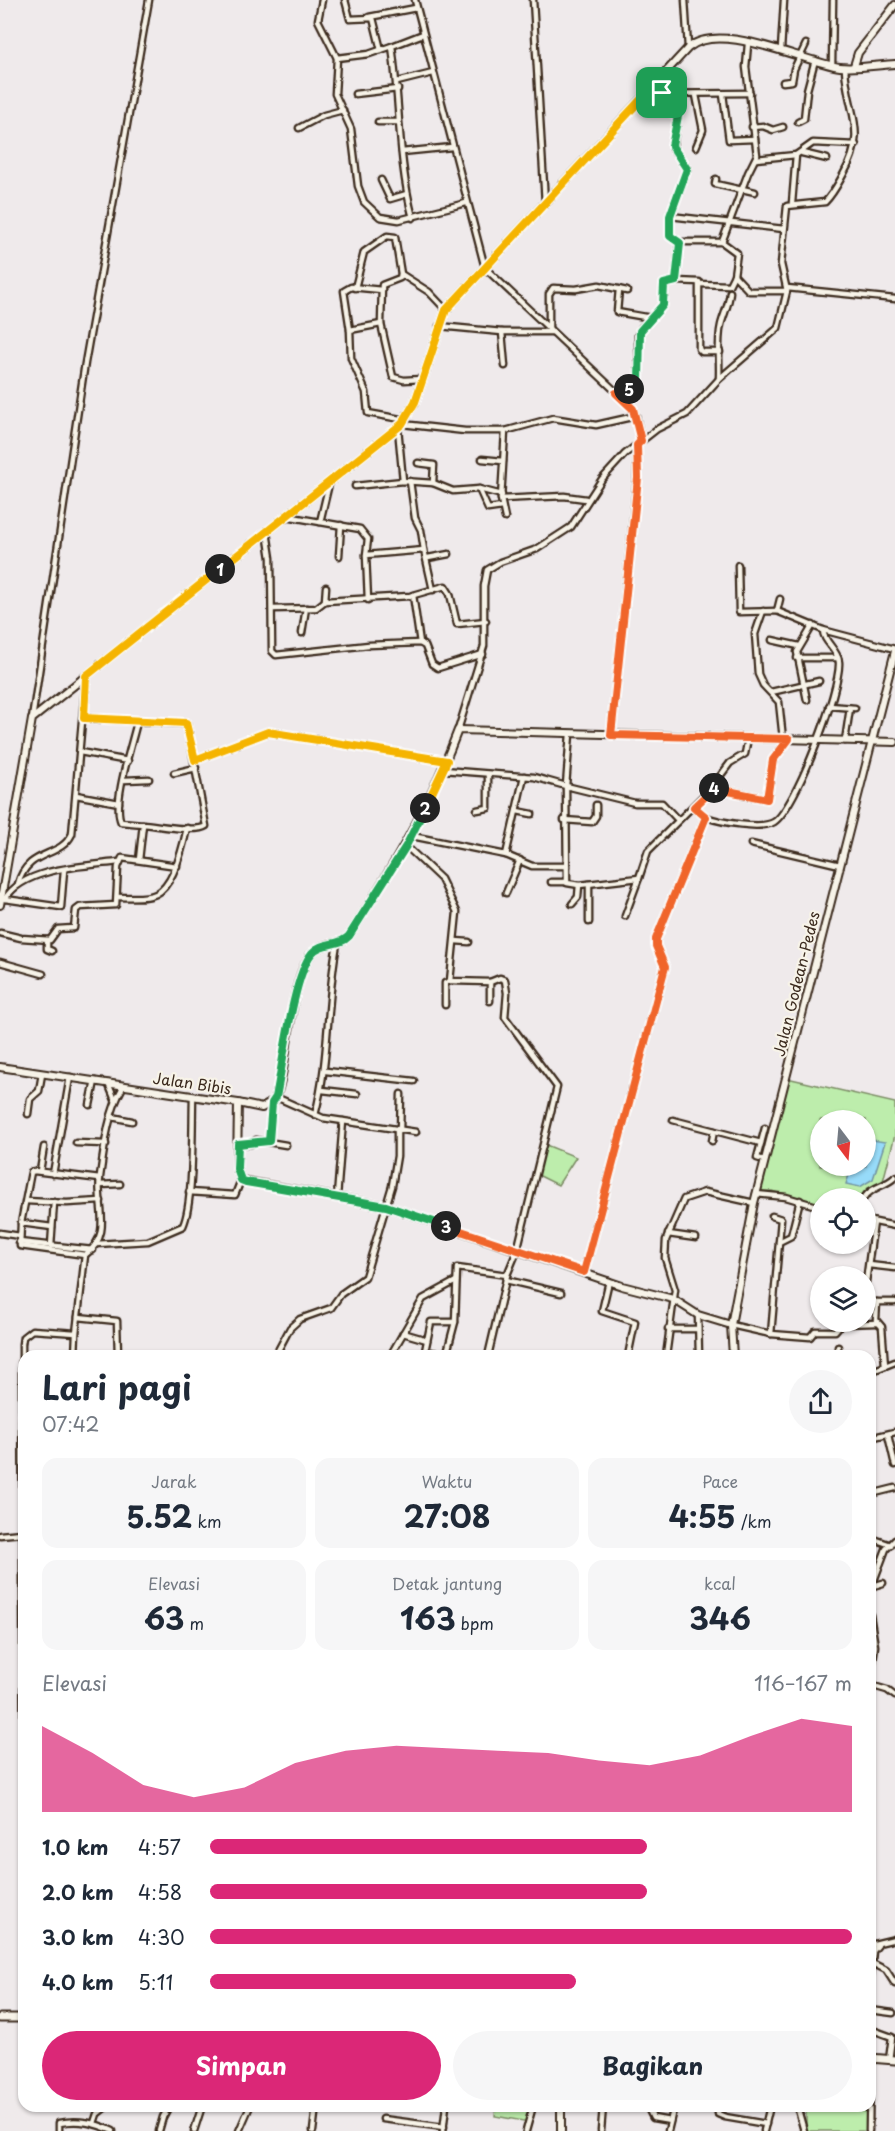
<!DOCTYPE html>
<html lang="id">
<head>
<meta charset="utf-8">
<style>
	body { margin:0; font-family:"Playpen Sans",sans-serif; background:#f6f6f7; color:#1f2937; height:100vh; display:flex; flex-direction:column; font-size:22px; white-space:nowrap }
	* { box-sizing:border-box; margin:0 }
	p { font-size:20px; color:#747a83 }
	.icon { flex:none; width:33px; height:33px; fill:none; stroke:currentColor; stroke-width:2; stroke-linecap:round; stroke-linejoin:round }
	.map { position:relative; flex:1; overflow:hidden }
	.details { position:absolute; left:18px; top:1350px; width:858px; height:762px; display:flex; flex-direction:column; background:#fff; border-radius:18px; box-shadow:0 2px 4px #0004 }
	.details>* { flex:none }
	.needle { width:39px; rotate:164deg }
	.fabs { position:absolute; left:810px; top:1110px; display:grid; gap:12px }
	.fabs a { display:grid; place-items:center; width:66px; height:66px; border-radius:50%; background:#fff; box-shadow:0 2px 4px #0004; font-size:30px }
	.pin { position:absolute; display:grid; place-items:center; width:51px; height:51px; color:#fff; margin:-26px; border-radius:12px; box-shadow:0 3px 9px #0006 }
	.km { position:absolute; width:30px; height:30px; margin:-15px; border-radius:50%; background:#222; color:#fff; font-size:16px; line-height:30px; text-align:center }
	.round { display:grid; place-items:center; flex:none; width:63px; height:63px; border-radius:32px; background:#f6f6f7 }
	.overview { display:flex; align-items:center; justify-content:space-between; height:102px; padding:0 24px }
	h1 { font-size:33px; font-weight:700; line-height:45px }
	.metrics { display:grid; grid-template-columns:repeat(3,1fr); gap:9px; height:102px; padding:6px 24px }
	.metrics div { display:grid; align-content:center; border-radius:15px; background:#f6f6f7; text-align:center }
	.metrics b { font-size:30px; font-weight:700 }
	.metrics small { font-size:16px; font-weight:400 }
	.metrics p { font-size:16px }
	.chart { height:168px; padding:12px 24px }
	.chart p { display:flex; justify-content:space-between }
	.chart svg { width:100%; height:108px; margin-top:6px; fill:#db2777; opacity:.7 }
	.cta { display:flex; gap:12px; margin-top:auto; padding:12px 24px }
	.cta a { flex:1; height:69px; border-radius:36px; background:#db2777; color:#fff; font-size:24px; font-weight:700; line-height:69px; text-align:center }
	.cta a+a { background:#f6f6f7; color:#1f2937 }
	ul { padding:0 24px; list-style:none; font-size:20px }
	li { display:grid; grid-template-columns:96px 72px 1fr; align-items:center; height:45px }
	li i { height:15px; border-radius:8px; background:#db2777 }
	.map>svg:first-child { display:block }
	.green { fill:#bdedac; stroke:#7c8c65; stroke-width:1.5; fill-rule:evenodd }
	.water { fill:#97dbf9; stroke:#7294a1; stroke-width:1.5 }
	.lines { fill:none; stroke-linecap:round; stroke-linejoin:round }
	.street-casing { stroke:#3b2a1e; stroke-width:9 }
	.secondary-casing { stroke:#3b2a1e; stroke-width:10 }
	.primary-casing { stroke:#3b2a1e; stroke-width:11 }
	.street { stroke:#f7f3e8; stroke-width:4.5 }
	.secondary { stroke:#f7f3e8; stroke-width:6 }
	.primary { stroke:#f7f3e8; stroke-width:7 }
	.split-1-casing { stroke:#fff; stroke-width:12 }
	.split-2-casing { stroke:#fff; stroke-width:12 }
	.split-3-casing { stroke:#fff; stroke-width:12 }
	.split-4-casing { stroke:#fff; stroke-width:12 }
	.split-5-casing { stroke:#fff; stroke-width:12 }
	.split-6-casing { stroke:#fff; stroke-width:12 }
	.split-1 { stroke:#f5b400; stroke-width:8 }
	.split-2 { stroke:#f5b400; stroke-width:8 }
	.split-3 { stroke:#22a559; stroke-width:8 }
	.split-4 { stroke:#f0652b; stroke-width:8 }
	.split-5 { stroke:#f0652b; stroke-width:8 }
	.split-6 { stroke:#22a559; stroke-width:8 }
	.labels { text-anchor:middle; stroke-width:4.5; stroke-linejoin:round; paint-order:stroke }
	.street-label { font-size:15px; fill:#3b2a1e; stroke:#f7f3e8 }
</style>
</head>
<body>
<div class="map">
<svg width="895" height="2131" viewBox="0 0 895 2131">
	<rect width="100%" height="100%" fill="#efeaeb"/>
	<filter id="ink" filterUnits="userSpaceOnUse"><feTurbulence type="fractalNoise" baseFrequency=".0167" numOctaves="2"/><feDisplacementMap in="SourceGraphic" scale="12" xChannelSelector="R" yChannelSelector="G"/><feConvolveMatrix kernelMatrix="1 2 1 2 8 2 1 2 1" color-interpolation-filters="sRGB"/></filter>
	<g filter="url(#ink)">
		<g class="green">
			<path d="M787,1078l108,25v32l-13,50 -14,3 -7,10h-41v8l-48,-15 -17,1zM820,1120h46v46h-46z"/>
			<polygon points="546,1145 576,1157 558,1185 538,1175"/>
			<polygon points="496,2106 533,2106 529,2122 495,2116"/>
			<polygon points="806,2106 870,2106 868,2131 806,2131"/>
		</g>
		<polygon class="water" points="866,1139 885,1142 873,1179 860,1187 846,1184 852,1166 866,1166"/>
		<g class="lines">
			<defs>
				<g id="street">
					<polyline points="322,0 318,20 337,58 335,94 351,129 358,186 364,202 380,217 399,220 466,203"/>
					<polyline points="345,0 350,19 373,18 381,50"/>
					<polyline points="415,0 485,268 629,404 636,416 641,441"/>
					<polyline points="533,0 545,203"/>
					<polyline points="685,0 688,48"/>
					<polyline points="369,17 416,8"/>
					<polyline points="781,50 784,0"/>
					<polyline points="337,58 369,54 392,46"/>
					<polyline points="832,65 833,0"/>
					<polyline points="397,82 433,73"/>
					<polyline points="783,82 792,81 794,69 806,44"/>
					<polyline points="665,93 668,111 678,116 673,148 687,169 670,216"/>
					<polyline points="355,94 398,89"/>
					<polyline points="646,94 750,93"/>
					<polyline points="723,94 729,140 755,139"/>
					<polyline points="378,122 398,122"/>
					<polyline points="798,122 804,119 807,90 815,60"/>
					<polyline points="752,127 763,126 773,130 783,127"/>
					<polyline points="299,128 324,115 343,110"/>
					<polyline points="696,147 703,130 696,95"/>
					<polyline points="402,152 452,147"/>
					<polyline points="802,153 827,159"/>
					<polyline points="756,159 796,155 813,143 856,145"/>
					<polyline points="716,179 715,184 742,190"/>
					<polyline points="381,180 390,199 407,194"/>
					<polyline points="742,189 755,192"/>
					<polyline points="792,203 796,155"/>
					<path d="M413,218c-15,-56 -13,-114 -21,-172l31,-12"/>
					<polyline points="680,243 670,236 670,216 784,229"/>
					<polyline points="401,274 429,292 446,310"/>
					<polyline points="734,275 749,291 787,291"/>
					<polyline points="676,281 699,282 699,349 702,352 720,352"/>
					<polyline points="699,284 729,285 734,275 737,253 722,242 748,173 757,155 746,67 748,44"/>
					<polyline points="355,288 364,252 387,236 395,237 401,274 400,278 382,285 381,324 393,377 404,380 422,379"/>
					<polyline points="787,288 895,299"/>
					<polyline points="619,289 617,312 651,318"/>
					<polyline points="382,290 351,287 344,291 350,330 351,358 366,392 368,413 406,420"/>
					<polyline points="439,326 502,332 552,332"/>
					<polyline points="549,329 549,294 553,288 576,289 599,285 627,291"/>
					<polyline points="350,330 381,324"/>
					<polyline points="502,332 505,366"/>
					<path d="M719,379c1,-17 -2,-38 2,-54 3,-12 8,-20 9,-33"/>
					<polyline points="616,393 639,384 638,335 642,327 663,305 664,284 676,281 679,245 683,242 722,242"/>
					<polyline points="402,424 465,431 505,431 553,418 596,425 636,416"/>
					<polyline points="398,428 403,481"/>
					<polyline points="482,459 503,461"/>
					<polyline points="418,463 434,465 433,483"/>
					<polyline points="355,486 403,481 433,483 453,491 479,489 502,495"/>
					<polyline points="479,489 488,509 502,507"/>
					<polyline points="501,499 564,496 586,499"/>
					<polyline points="286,516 360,529 368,539 366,555"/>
					<polyline points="505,518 501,499 505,431"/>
					<polyline points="320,522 329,484"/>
					<polyline points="267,532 271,558 272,651 276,655 369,645 420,643 425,646 432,664 438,668 483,654"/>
					<polyline points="424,550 433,590"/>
					<polyline points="339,556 341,525"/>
					<polyline points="428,558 449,554"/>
					<polyline points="413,595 420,643"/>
					<polyline points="368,600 366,555 424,550 421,530 415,518 410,481"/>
					<polyline points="325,601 326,587"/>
					<polyline points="273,609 316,608 325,601 410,596 445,586 450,594 457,624 486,621"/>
					<polyline points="763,611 755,634 758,674 763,685 779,702 783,739"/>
					<polyline points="777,611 780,599"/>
					<polyline points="823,630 895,649"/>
					<polyline points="302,633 306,608"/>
					<polyline points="772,640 799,646"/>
					<polyline points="797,658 838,658"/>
					<polyline points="771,692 819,681"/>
					<polyline points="807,700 797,652 813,625"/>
					<polyline points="829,706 855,708"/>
					<path d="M84,718l103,6 19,102c-10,7 -49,-1 -63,-2"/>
					<polyline points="32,719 85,363 149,0"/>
					<path d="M137,722c-5,22 -25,81 -16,100l22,2 -4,36"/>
					<path d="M458,730l26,-84v-60l3,-16 13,-8 37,-13 34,-22 31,-48 23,-25 32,-25 30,-15 32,-35 59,-51 9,-37 -6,-27 6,-58 38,-4c8,-8 13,-18 18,-27 26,-45 4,-62 2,-107"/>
					<polyline points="570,734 566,786 635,803 662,803 677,819"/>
					<polyline points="611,735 637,479 637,445"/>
					<polyline points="845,741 850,708"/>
					<polyline points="80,752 128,761"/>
					<polyline points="195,760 268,732 447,761"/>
					<polyline points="443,770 534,777 566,786 567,883 579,885 639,878 625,916"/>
					<polyline points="174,773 196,768"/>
					<polyline points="124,780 149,779"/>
					<polyline points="712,787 730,763 745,754 748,738"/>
					<polyline points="76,795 119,803"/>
					<polyline points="694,807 706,817"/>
					<polyline points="477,810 488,808 488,775"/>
					<polyline points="517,811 532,814"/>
					<polyline points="564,820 592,822 596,816 596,805"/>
					<polyline points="412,836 506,855 532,866 567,866"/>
					<polyline points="751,844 840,865"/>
					<polyline points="406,846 441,879 457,912 450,981 490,982 490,1001"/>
					<polyline points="506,855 524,776"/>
					<polyline points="639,878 648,851 712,787 767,799 773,760 789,739"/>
					<polyline points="551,882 567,882"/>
					<path d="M18,884c10,-36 42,-25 54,-50l14,-158"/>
					<polyline points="589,884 589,922"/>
					<polyline points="506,893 520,860"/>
					<path d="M118,897c11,0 28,2 38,-3 18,-9 27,-47 31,-66"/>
					<path d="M1,898l4,1c19,-32 81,-33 114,-37"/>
					<polyline points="5,899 61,907 64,870"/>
					<polyline points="572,904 578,897 579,885"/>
					<polyline points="0,933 21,938 50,940 58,929 74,928 76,910 80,907 116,905 118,867 122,858 177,866"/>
					<polyline points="47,940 47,949 52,951"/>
					<polyline points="455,941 469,942"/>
					<polyline points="0,962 43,974"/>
					<polyline points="445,1005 445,983 450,981"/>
					<polyline points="326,1071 414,1081"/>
					<polyline points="108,1083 115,1100"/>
					<polyline points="322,1090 357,1094"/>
					<polyline points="276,1097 323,1118 416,1132"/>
					<polyline points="90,1105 95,1081"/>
					<polyline points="28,1114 30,1099 39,1091 42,1074"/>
					<path d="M315,1115c15,-56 11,-114 22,-171"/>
					<polyline points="112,1117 132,1121"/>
					<polyline points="673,1120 761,1143"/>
					<polyline points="400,1130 401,1094"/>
					<polyline points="269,1141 272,1103"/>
					<polyline points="712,1141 714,1131"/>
					<polyline points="76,1143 106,1144"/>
					<polyline points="238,1144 251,1144 256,1140 286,1145"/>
					<polyline points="764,1160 757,1158 765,1128"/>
					<polyline points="40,1171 44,1147"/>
					<polyline points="53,1174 70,1077"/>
					<path d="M100,1179l-66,-8 -3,1 -10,51 -1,23 65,9c29,-21 11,-49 15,-78 4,-29 8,-65 23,-90"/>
					<polyline points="100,1185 120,1184"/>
					<polyline points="189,1192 235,1195 241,1180"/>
					<polyline points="756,1194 786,1197 820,1207"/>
					<polyline points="337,1197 343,1121"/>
					<path d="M864,1198c8,-12 21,-11 31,-21"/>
					<polyline points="800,1200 791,1236 779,1242 771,1334 810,1337 815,1331 835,1331 841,1324 878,1323"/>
					<polyline points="26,1201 67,1203 101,1201"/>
					<polyline points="772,1216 781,1219 779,1242"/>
					<polyline points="866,1220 895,1226"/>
					<polyline points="21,1223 52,1227"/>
					<polyline points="0,1233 20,1236"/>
					<polyline points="668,1234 696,1238"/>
					<polyline points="19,1242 93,1250"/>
					<path d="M96,1244l52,-3 35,-15c11,-24 9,-100 10,-129"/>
					<polyline points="51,1246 54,1202"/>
					<polyline points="869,1265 895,1268"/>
					<path d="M584,1272l81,-305 -9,-21v-7l47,-116 3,-6c14,5 55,13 68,5 22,-14 67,-134 65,-160 -1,-13 -16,-20 -16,-32l-46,-19 -38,1 -1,-47"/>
					<polyline points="506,1280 561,1293"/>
					<polyline points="609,1281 602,1311 635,1322 628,1356"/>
					<polyline points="866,1282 874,1222"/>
					<polyline points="866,1302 895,1302"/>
					<polyline points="877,1302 876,1320 882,1327 885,1366"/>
					<polyline points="698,1315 699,1356"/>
					<polyline points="78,1317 117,1321 118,1356"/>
					<polyline points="731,1325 771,1334"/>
					<polyline points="668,1329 698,1329"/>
					<polyline points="403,1333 427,1340"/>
					<polyline points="425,1351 447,1355"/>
					<polyline points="75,1356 76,1333"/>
					<polyline points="275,1356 290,1328 300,1319 331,1308 341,1294 365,1277 392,1186 397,1156 397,1129"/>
					<polyline points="390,1356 423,1299 456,1281"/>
					<polyline points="424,1356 431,1322 455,1322"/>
					<polyline points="446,1356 455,1322 457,1268 507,1275"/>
					<polyline points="488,1356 507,1275 517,1251 557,1087 505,1017 507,993 505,980 500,978 490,982"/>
					<polyline points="666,1356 675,1290 665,1258 666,1240 684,1199 705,1192 754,1203"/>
					<polyline points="834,1356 838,1353 838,1347"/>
					<polyline points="870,1372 895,1362"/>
					<polyline points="888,1435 895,1465"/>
					<polyline points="870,1438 895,1432"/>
					<polyline points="871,1494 895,1488"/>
					<polyline points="0,1535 22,1533"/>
					<polyline points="874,1539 891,1545"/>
					<polyline points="872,1586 886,1549 895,1540"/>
					<polyline points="870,1587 883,1583"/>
					<polyline points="870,1615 875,1646 870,1681"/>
					<polyline points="870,1685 887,1690 895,1696"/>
					<polyline points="24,1790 22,1344 23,1337 32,1330 76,1333 85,1255"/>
					<polyline points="870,1945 895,1939"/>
					<polyline points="872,1963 886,1970 895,1984"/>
					<polyline points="870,1982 873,1951 878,1945"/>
					<polyline points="870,2010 893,2013"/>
					<polyline points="870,2029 892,2037 889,2060"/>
					<polyline points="647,2106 653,2118 670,2121"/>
					<polyline points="718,2106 718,2114 725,2117 766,2124"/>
					<polyline points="797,2106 804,2131"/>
					<polyline points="383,2119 444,2127"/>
					<polyline points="94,2123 97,2114 107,2106"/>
					<path d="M59,2131v-8c20,-4 36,0 54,8"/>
					<polyline points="159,2131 163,2117 169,2106"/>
					<polyline points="194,2131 202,2106"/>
					<polyline points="239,2131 250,2106"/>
					<polyline points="313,2131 316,2106"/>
					<polyline points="443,2131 446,2106"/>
					<polyline points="526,2131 533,2106"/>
					<polyline points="601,2131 603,2106"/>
					<polyline points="668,2131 674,2106"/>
					<polyline points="764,2131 770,2106"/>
					<polyline points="869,2131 870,2067"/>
				</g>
				<g id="secondary">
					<polyline points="854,66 858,53 895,5"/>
					<path d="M0,905l32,-186 370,-295 13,-22 31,-92 242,-262c32,-28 115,14 152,19 16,2 38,-2 55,-3"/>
					<polyline points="0,1067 238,1103 237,1169 241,1180 386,1206 622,1286 673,1299 698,1315 731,1325"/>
					<path d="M238,1103l24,5 13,-8c15,-37 13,-118 37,-147 10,-12 27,-6 37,-17 44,-69 80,-129 109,-206l437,12"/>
					<polyline points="733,1356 731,1325 754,1203 895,651"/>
					<polyline points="561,2131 561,2106"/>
				</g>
				<g id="primary">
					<polyline points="0,2018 24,2018"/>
					<polyline points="870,2058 895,2060"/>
				</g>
			</defs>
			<use href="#street" class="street-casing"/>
			<use href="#secondary" class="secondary-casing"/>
			<use href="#primary" class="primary-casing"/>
			<use href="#street" class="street"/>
			<use href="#secondary" class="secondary"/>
			<use href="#primary" class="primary"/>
		</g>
	</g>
	<g class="lines" filter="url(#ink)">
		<defs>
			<polyline id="split-1" points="220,569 402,424 415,402 446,310 646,94 662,93"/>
			<polyline id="split-2" points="220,569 86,676 84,718 186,723 195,760 268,732 447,761 425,808"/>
			<path id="split-3" d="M425,808l-19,38 -57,90c-10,11 -27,5 -37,17 -19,23 -29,111 -36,144l-4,6 -3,38 -31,3 -1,25 4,11 5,2 140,24 60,20"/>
			<polyline id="split-4" points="446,1226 584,1272 665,967 656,946 656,939 706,817 694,807 714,788"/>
			<polyline id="split-5" points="629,389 616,393 633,409 641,441 637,445 638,478 611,735 789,739 773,760 767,799 714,788"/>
			<polyline id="split-6" points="629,389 639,382 640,331 663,305 664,284 676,281 680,243 670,236 670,216 687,169 672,146 678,116 668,111 665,93 662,93"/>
		</defs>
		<use href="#split-1" class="split-1-casing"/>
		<use href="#split-2" class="split-2-casing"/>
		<use href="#split-3" class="split-3-casing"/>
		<use href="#split-4" class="split-4-casing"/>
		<use href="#split-5" class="split-5-casing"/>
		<use href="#split-6" class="split-6-casing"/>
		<use href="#split-1" class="split-1"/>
		<use href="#split-2" class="split-2"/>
		<use href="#split-3" class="split-3"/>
		<use href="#split-4" class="split-4"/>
		<use href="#split-5" class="split-5"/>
		<use href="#split-6" class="split-6"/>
	</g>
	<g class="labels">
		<g class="street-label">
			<text transform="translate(797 984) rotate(-76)" y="5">Jalan Godean-Pedes</text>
			<text transform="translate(192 1084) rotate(8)" y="5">Jalan Bibis</text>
		</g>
	</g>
</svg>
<div class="fabs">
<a><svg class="needle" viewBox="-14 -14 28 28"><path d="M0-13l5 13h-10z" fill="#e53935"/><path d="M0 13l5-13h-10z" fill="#747a83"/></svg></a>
<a><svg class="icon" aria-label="locate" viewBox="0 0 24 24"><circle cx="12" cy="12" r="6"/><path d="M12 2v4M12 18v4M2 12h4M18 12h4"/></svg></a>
<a><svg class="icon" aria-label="layers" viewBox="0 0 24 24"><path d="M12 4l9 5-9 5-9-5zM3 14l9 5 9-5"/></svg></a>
</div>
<div class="pin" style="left:662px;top:93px;background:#1e9e55"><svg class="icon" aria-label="arrive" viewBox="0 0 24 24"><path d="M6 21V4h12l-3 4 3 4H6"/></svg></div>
<b class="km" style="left:220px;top:569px">1</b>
<b class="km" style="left:425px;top:808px">2</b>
<b class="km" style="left:446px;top:1226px">3</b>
<b class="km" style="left:714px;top:788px">4</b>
<b class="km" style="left:629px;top:389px">5</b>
<section class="details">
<div class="overview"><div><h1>Lari pagi</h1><p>07:42</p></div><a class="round"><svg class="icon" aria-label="share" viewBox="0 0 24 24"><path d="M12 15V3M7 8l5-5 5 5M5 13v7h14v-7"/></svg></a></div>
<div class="metrics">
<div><p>Jarak</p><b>5.52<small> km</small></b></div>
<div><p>Waktu</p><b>27:08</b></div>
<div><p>Pace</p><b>4:55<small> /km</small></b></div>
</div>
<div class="metrics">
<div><p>Elevasi</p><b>63<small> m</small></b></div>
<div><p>Detak jantung</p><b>163<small> bpm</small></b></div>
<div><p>kcal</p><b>346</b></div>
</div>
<div class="chart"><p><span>Elevasi</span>116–167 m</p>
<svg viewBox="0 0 160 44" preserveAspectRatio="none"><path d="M0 44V9L10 20L20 33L30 38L40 34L50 24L60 19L70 17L80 18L90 19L100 20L110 23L120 25L130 21L140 13L150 6L160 9V44z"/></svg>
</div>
<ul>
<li><b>1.0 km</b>4:57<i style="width:68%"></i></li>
<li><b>2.0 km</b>4:58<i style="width:68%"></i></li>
<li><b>3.0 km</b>4:30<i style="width:100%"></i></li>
<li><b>4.0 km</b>5:11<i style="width:57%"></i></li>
</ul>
<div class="cta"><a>Simpan</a><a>Bagikan</a></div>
</section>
</div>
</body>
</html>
